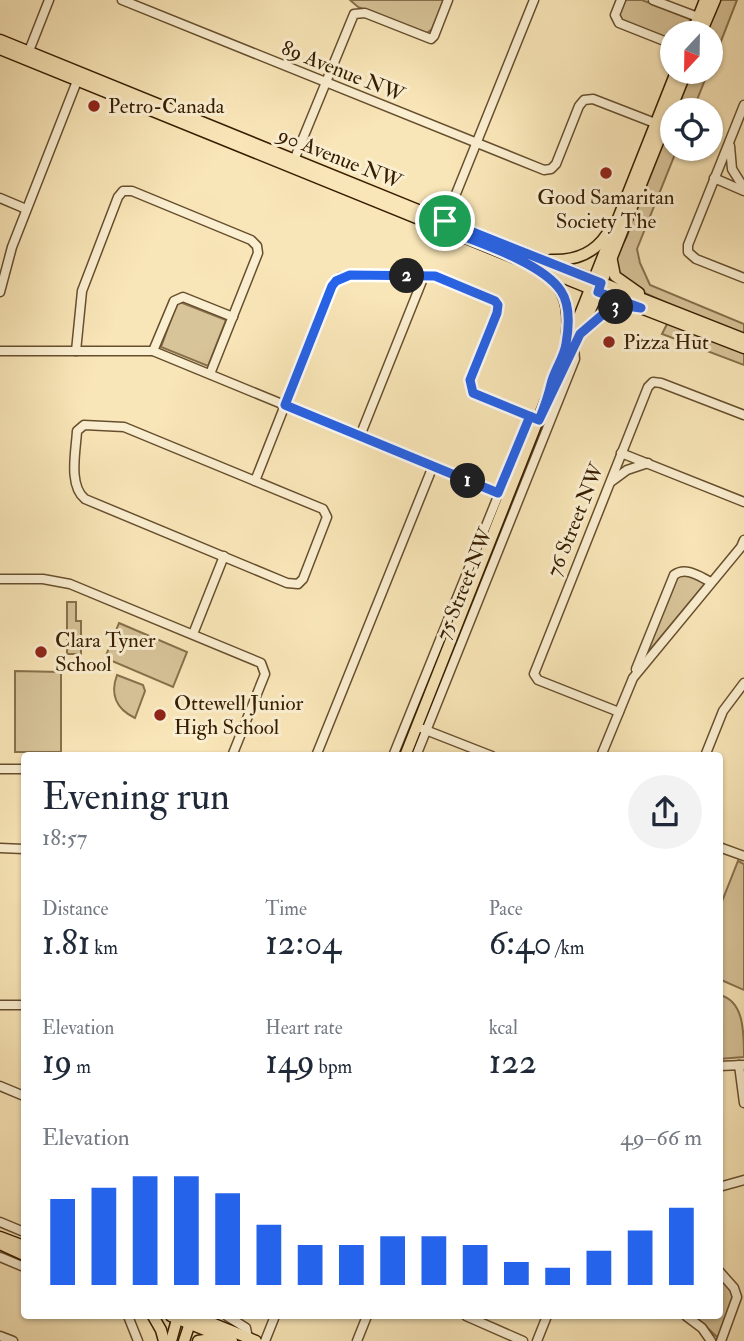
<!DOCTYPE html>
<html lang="en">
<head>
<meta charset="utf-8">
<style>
	body { margin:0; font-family:"IM FELL Double Pica",serif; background:#f2f2f3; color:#1f2937; height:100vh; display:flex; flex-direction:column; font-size:26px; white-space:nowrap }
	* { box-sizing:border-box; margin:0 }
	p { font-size:23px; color:#747a83 }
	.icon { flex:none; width:38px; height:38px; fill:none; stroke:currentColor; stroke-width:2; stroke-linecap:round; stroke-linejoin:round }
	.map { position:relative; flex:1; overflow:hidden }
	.side { position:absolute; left:21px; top:752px; width:702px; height:567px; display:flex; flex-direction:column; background:#fff; border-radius:7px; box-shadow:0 2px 5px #0004 }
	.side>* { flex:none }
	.needle { width:46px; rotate:202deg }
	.controls { position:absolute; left:660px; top:21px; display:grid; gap:14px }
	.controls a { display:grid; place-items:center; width:63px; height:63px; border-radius:50%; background:#fff; box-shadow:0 2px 5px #0004; font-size:35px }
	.pin { position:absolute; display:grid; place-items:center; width:60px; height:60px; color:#fff; margin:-30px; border:4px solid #fff; border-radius:50%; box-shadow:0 2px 7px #0007 }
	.km { position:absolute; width:35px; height:35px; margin:-18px; border-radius:50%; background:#222; color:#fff; font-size:19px; line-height:35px; text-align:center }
	.round { display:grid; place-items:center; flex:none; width:74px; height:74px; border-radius:37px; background:#f2f2f3 }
	.summary { display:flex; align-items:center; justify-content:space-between; height:119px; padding:0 21px }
	h1 { font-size:38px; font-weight:600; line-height:52px }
	.metrics { display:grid; grid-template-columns:repeat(3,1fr); gap:10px; height:119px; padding:7px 21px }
	.metrics div { display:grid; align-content:center }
	.metrics b { font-size:35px; font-weight:600 }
	.metrics small { font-size:19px; font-weight:400 }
	.metrics p { font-size:19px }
	.chart { height:196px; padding:14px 21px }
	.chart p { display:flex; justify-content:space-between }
	.chart svg { width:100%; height:126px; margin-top:7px; stroke:#2563eb; stroke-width:6 }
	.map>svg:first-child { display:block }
	.green { fill:#d8c499; stroke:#87704c; stroke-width:2 }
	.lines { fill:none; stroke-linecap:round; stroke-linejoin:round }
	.minor-casing { stroke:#674f2e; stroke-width:11 }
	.major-casing { stroke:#361d00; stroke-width:13 }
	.minor { stroke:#fbefd1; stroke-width:8 }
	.major { stroke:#f9e6b8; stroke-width:10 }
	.route-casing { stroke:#fff; stroke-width:14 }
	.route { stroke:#2563eb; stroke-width:9 }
	.poi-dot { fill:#8f2418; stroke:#fbefd1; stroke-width:2.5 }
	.labels { text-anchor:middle; stroke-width:6; stroke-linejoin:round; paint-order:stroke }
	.street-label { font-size:21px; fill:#361d00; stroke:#fbefd1 }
	.poi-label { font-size:21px; fill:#361d00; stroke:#fbefd1; text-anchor:start }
</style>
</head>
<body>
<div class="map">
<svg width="744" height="1341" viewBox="0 0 744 1341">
	<rect width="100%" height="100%" fill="#f9e6b8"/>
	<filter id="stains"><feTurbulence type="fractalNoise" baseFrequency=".00286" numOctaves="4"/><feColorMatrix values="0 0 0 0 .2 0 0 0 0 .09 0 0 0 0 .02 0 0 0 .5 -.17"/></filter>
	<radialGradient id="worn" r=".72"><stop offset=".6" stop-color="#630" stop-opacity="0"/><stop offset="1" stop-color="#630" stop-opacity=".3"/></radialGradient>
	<g class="green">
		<polygon points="350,0 444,0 432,29 427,33 358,7"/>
		<polygon points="625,0 642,0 690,19 688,33 672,33 672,40 622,20 619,15"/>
		<polygon points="718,0 737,0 711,67 710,33 705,33"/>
		<polygon points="690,72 708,72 693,110 674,110"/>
		<polygon points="672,116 672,149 677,149 637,249 640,263 650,285 744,324 744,337 640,291 618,276 614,262 627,236 640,198"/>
		<polygon points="180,302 226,320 208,366 161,347 177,303"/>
		<polygon points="668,322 744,353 744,365 662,334"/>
		<polygon points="682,573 703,581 704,585 645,656 676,575"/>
		<polygon points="67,602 76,602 76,621 81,621 81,654 67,654"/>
		<polygon points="119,623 187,652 173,687 105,658"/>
		<polygon points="15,671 61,672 61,752 15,752"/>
		<path d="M117,675l26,10 2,6 -10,27c-19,-9 -25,-24 -18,-43z"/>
		<polygon points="738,861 744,864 744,990 719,979 719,909"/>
		<path d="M719,995c25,5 25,37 25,62l-25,2z"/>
		<polygon points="719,1276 732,1290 734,1297 721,1335 717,1337 695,1316 719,1316"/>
	</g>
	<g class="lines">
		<defs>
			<g id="minor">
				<polyline points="122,0 544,170 551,169 556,164 579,106 584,100 593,99 660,125"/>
				<polyline points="621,0 615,15 619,23 672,44"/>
				<polyline points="653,0 703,19"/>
				<polyline points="27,56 49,0"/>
				<polyline points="744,105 688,245 688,252 696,259 744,278"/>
				<polyline points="730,146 732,169 744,188"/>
				<polyline points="292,165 354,14 365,13 431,39 434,36 448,0"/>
				<polyline points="714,178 744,191"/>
				<polyline points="0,198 26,209"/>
				<polyline points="443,226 534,0"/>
				<polyline points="0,292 12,247 79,76"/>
				<polyline points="0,351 153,351 508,497"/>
				<polyline points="76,351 82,291 118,197 123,191 132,191 251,240 257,246 258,253 210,374"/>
				<polyline points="153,351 174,301 183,297 233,317"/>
				<path d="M84,425l40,2 199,82 4,8 -24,62 -5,5 -11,-1 -202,-84c-17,-14 -9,-48 -8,-68z"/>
				<polyline points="360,436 424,276"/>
				<polyline points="621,453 744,502"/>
				<polyline points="255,481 332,286 341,277 350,275 435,276 495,301 498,305 497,313 470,380 473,393 539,420"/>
				<polyline points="612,481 627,470 648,463"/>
				<polyline points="0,579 43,579 70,584 261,663 265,674 232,756"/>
				<polyline points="193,634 224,556"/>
				<path d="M636,669l38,-94c12,-9 26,2 37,7"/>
				<polyline points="619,712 538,680 534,674 648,387 653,382 661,383 744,415"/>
				<polyline points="423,729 492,756"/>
				<polyline points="316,756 433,466"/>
				<polyline points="393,756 530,417"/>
				<polyline points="416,756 575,359 574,348"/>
				<polyline points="601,756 633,678 741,547 744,540"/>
				<polyline points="705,756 723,711 744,683"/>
				<polyline points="0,769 24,769"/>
				<polyline points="719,847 744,856"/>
				<polyline points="0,848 24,849"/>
				<polyline points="0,1005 24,1005"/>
				<polyline points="739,1065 744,1103"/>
				<polyline points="719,1066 744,1065"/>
				<polyline points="0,1086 24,1096"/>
				<polyline points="719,1187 744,1180"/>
				<polyline points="0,1222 24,1232"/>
				<polyline points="0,1257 24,1267"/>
				<polyline points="719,1271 734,1288 737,1297 721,1341"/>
				<polyline points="128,1316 138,1341"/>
				<polyline points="227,1316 246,1328 248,1338"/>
				<polyline points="466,1316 523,1341"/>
				<polyline points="686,1316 702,1328 711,1341"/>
				<polyline points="0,1336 13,1341"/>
				<polyline points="265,1341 275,1316"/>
				<polyline points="357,1341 367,1316"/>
				<polyline points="537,1341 547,1316"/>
			</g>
			<g id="major">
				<polyline points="692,33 705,0"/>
				<polyline points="701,33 715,0"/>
				<polyline points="0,40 445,221 744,339"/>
				<polyline points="0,49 584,286 744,348"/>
				<path d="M551,260c23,1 43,-6 56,-26"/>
				<polyline points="612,261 615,276 639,293"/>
				<path d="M542,273c25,15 27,36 25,62"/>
				<polyline points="585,328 608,310 630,306"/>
				<polyline points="560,378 596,297 686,72"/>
				<polyline points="405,756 676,72"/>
				<polyline points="0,1237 24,1246"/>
				<polyline points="0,1244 24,1255"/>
				<polyline points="153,1316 161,1330 164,1341"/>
				<polyline points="171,1316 232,1341"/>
				<polyline points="194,1316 256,1341"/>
				<polyline points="171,1341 178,1316"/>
				<polyline points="184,1341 191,1320"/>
				<polyline points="198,1341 218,1338"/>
			</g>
		</defs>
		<use href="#minor" class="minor-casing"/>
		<use href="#major" class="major-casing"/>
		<use href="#minor" class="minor"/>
		<use href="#major" class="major"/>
	</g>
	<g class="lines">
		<defs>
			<path id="route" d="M445,221l-3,7c32,13 100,34 119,63 10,15 8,36 5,53 -2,14 -12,26 -15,40 -3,13 -7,24 -12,36l-9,-4 -32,77 -213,-88 47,-119 4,-5 14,-6 85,1 60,25 3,4 -1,8 -27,67 3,13 66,27 41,-86 28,-24 18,-4 15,2 -43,-16 3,-9 -156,-62"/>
		</defs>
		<use href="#route" class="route-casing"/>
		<use href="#route" class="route"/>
	</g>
	<g class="poi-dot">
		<circle cx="94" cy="106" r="7"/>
		<circle cx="606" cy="173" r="7"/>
		<circle cx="609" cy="342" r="7"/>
		<circle cx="41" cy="652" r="7"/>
		<circle cx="160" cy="715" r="7"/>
	</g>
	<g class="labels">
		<g class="street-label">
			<text transform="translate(343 71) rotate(22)" y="7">89 Avenue NW</text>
			<text transform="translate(340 158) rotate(22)" y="7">90 Avenue NW</text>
			<text transform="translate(575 520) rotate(-68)" y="7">76 Street NW</text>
			<text transform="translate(464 584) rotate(-68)" y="7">75 Street NW</text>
		</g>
		<g class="poi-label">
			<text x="108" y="113">Petro-Canada</text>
			<text x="606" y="204" text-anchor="middle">Good Samaritan<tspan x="606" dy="24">Society The</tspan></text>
			<text x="623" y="349">Pizza Hut</text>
			<text x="55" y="647">Clara Tyner<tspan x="55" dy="24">School</tspan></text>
			<text x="174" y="710">Ottewell Junior<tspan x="174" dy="24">High School</tspan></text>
		</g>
	</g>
	<rect width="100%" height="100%" filter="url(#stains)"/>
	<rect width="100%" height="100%" fill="url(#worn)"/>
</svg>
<div class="controls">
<a><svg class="needle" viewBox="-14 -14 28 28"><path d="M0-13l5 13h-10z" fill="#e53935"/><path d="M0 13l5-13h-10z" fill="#747a83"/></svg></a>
<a><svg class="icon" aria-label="locate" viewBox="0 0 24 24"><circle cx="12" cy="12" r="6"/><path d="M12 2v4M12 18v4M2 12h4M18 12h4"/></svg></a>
</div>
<div class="pin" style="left:445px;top:221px;background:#1e9e55"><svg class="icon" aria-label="arrive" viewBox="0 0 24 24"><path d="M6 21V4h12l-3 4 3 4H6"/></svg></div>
<b class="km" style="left:468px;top:481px">1</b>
<b class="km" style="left:407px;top:276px">2</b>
<b class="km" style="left:616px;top:307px">3</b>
<section class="side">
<div class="summary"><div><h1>Evening run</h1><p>18:57</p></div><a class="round"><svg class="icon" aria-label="share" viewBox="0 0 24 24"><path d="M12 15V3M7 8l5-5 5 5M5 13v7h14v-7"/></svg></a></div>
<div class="metrics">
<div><p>Distance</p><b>1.81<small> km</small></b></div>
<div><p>Time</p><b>12:04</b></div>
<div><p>Pace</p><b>6:40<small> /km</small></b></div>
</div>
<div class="metrics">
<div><p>Elevation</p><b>19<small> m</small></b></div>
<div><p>Heart rate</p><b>149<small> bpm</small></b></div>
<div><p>kcal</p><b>122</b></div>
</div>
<div class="chart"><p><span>Elevation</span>49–66 m</p>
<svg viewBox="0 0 160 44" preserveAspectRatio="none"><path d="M5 44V14M15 44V10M25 44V6M35 44V6M45 44V12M55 44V23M65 44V30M75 44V30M85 44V27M95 44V27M105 44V30M115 44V36M125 44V38M135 44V32M145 44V25M155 44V17"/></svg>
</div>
</section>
</div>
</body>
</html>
